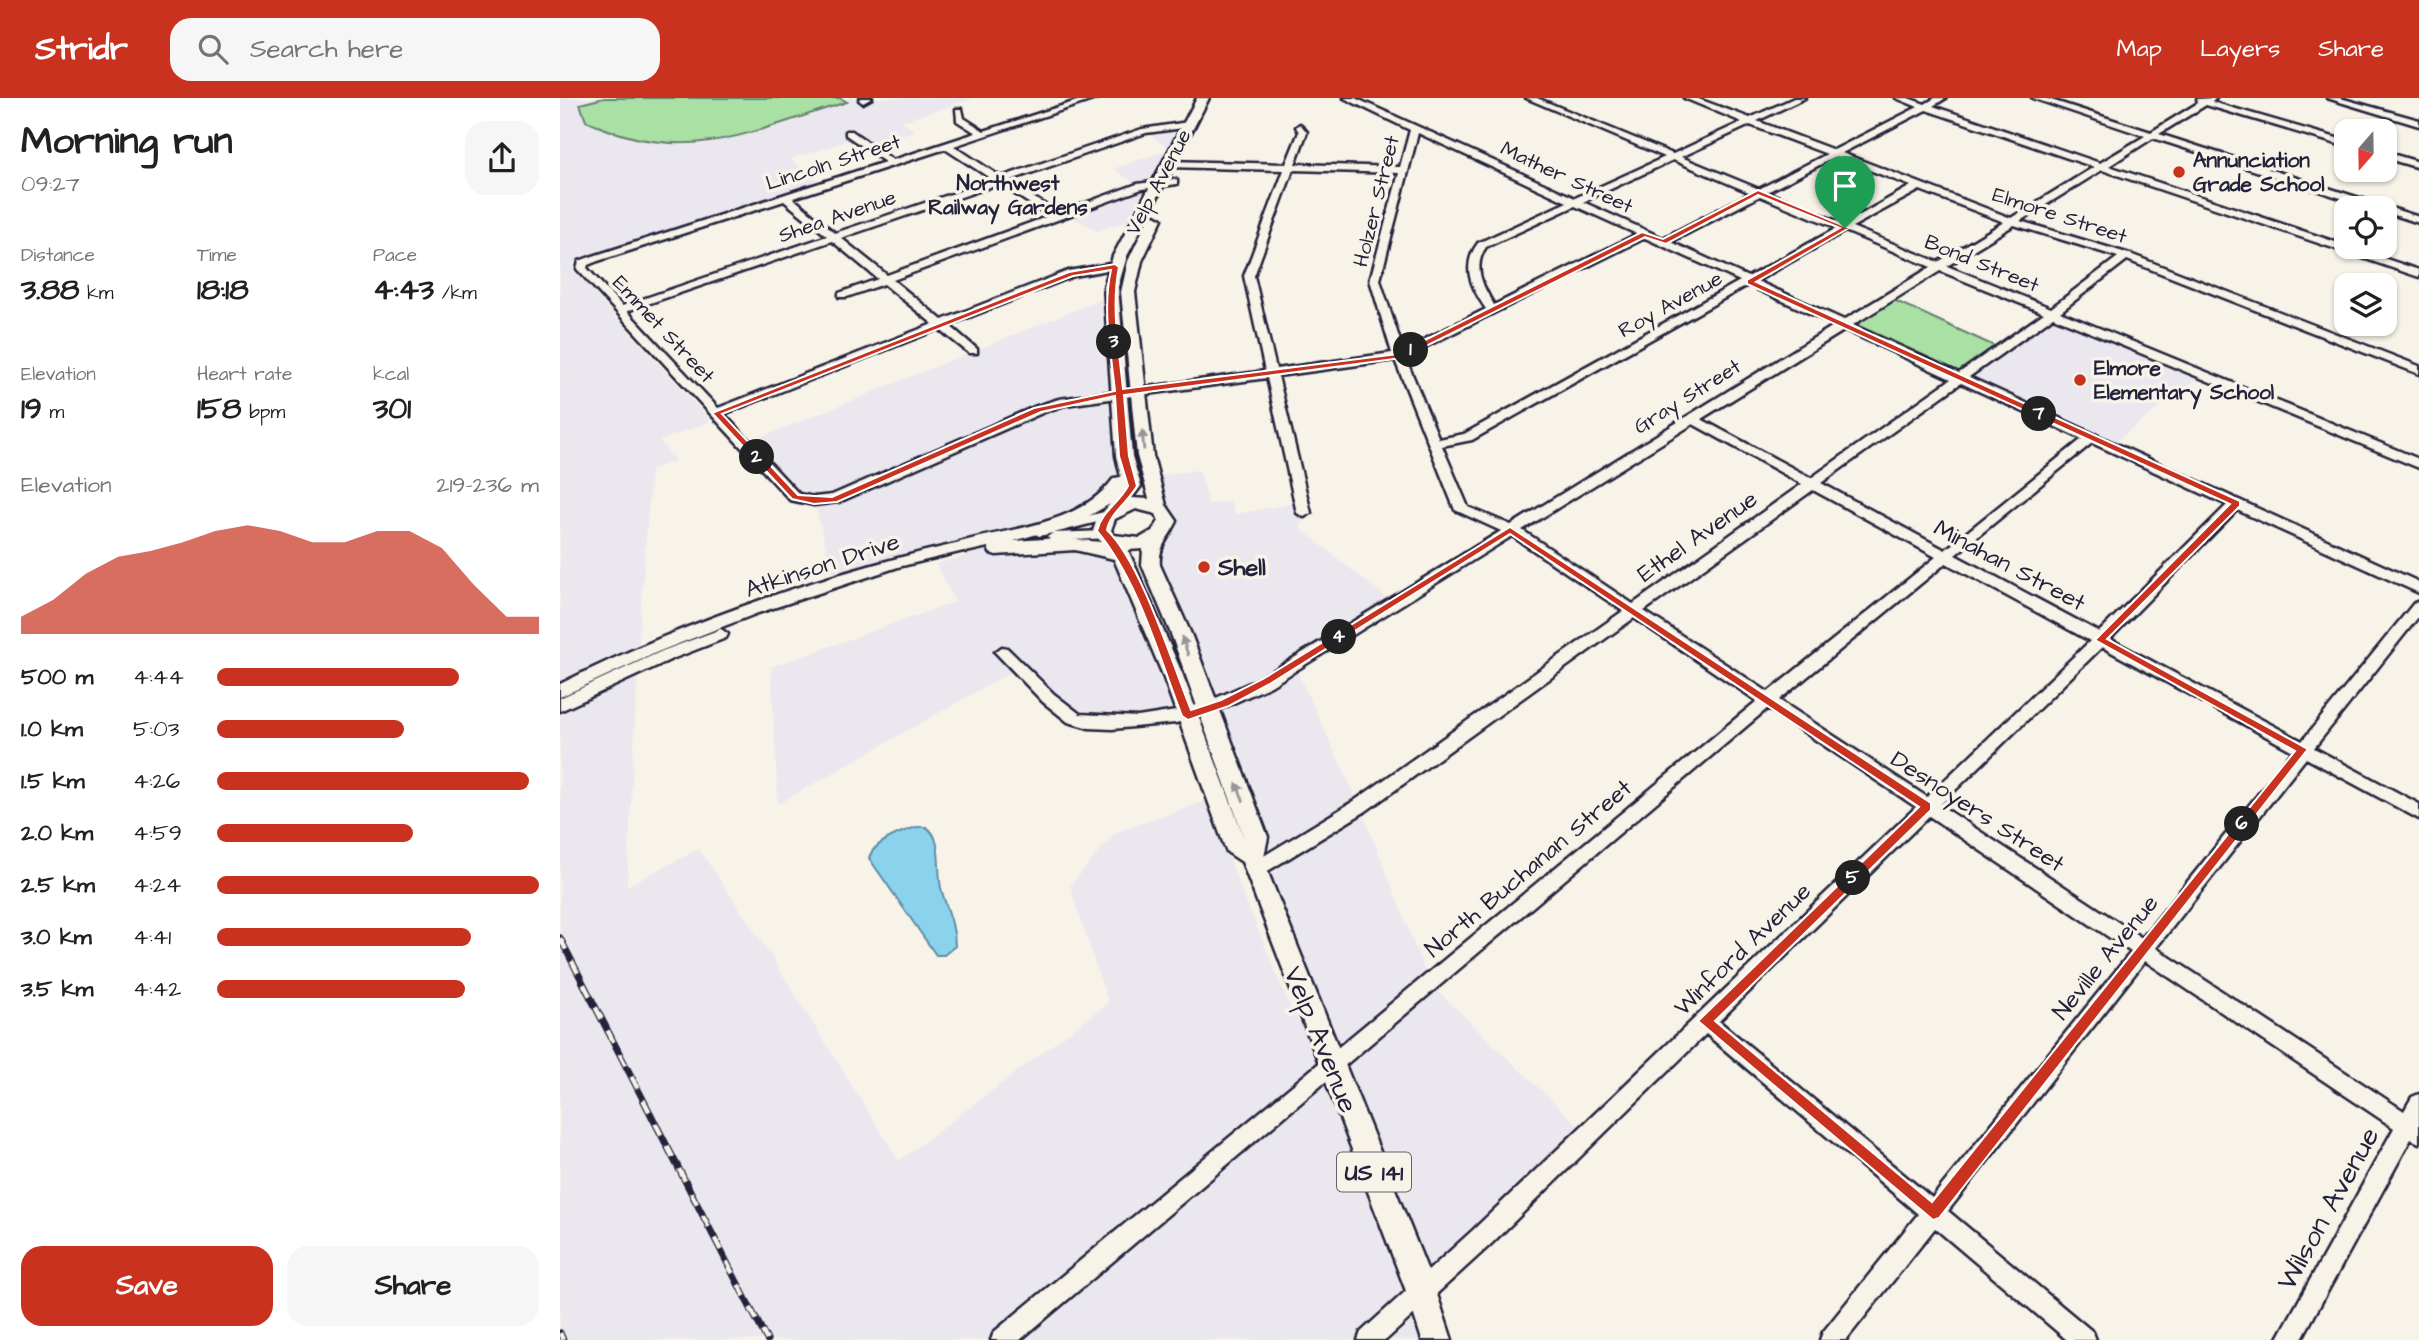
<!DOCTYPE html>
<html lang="en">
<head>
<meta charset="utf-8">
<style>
	body { margin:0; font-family:"Architects Daughter",sans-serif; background:#f6f6f6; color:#202124; height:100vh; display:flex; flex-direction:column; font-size:26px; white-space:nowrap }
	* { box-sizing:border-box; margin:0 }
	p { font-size:23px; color:#757577 }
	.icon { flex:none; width:38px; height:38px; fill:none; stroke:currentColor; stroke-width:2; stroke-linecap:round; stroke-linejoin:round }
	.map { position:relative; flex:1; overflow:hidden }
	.details { display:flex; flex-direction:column; background:#fff; width:560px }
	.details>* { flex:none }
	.needle { width:46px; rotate:200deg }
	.buttons { position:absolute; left:1774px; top:21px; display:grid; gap:14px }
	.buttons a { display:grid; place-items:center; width:63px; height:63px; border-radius:14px; background:#fff; box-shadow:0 2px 5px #0004; font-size:35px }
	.pin { position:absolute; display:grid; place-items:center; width:60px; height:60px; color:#fff; margin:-72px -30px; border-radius:50% 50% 50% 0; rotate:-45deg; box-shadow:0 0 7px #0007 }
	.pin .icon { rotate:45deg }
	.km { position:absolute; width:35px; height:35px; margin:-18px; border-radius:50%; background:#222; color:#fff; font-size:19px; line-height:35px; text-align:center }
	.round { display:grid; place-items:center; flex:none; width:74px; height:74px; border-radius:21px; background:#f6f6f6 }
	.overview { display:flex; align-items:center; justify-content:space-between; height:119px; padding:0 21px }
	h1 { font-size:38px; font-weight:700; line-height:52px }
	.stats { display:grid; grid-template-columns:repeat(3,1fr); gap:10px; height:119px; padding:7px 21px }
	.stats div { display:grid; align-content:center }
	.stats b { font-size:30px; font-weight:700 }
	.stats small { font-size:19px; font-weight:400 }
	.stats p { font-size:19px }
	.chart { height:196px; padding:14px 21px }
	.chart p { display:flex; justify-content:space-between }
	.chart svg { width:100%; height:126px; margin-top:7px; fill:#c8321e; opacity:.7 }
	.button { display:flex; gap:14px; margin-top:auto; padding:14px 21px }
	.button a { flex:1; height:80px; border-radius:21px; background:#c8321e; color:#fff; font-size:28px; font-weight:700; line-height:80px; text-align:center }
	.button a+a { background:#f6f6f6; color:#202124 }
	ul { padding:0 21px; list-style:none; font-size:23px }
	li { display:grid; grid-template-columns:112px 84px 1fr; align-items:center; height:52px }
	li i { height:18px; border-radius:9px; background:#c8321e }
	header { display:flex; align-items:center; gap:42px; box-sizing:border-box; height:98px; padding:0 35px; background:#c8321e; color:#fff }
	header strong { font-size:33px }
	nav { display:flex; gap:38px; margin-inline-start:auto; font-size:24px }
	.search { width:490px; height:63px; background:#f6f6f6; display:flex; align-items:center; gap:18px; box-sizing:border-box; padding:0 24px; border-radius:21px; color:#757577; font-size:26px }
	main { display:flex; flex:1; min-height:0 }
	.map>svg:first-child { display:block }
	.built { fill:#eae7ef }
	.green { fill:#a9e0a3; stroke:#66816f; stroke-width:2 }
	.water { fill:#8bd3ec; stroke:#618ca5; stroke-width:2 }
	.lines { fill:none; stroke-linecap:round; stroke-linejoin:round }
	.minor-casing { stroke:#22223b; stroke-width:5 }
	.major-casing { stroke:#22223b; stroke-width:5 }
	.minor { fill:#f7f3e8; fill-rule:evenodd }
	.major { fill:#f7f3e8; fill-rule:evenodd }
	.rail-casing { stroke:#22223b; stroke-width:7 }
	.rail { stroke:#f7f3e8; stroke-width:4.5; stroke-dasharray:13; stroke-linecap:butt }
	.oneway { fill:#97959a }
	.route { fill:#c8321e; stroke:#fff; stroke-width:2; fill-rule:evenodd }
	.poi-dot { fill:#c8321e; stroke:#f7f3e8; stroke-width:2.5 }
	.labels { text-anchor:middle; stroke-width:7; stroke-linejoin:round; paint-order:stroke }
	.far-poi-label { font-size:21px; font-weight:bold; fill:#22223b; stroke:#f7f3e8; text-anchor:start }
	.far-street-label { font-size:21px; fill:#22223b; stroke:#f7f3e8 }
	.far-neighbourhood-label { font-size:21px; font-weight:bold; fill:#22223b; stroke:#f7f3e8 }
	.shield { fill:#f7f3e8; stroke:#62616f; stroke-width:2 }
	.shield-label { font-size:23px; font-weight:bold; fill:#22223b }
	.street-label { font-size:24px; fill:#22223b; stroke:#f7f3e8 }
	.poi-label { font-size:24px; font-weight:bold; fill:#22223b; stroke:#f7f3e8; text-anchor:start }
	.near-street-label { font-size:28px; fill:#22223b; stroke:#f7f3e8 }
</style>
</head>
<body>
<header>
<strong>Stridr</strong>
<div class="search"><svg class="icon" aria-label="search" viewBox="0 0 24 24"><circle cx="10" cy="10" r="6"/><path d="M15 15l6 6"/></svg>Search here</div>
<nav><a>Map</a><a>Layers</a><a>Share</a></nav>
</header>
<main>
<section class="details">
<div class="overview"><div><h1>Morning run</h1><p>09:27</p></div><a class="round"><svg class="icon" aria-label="share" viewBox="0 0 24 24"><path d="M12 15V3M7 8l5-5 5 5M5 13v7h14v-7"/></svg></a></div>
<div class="stats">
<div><p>Distance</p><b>3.88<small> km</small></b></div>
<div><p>Time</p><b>18:18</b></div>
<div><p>Pace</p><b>4:43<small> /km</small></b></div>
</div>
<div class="stats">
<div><p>Elevation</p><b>19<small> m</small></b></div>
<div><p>Heart rate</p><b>158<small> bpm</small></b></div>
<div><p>kcal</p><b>301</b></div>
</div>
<div class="chart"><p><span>Elevation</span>219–236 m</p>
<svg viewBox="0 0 160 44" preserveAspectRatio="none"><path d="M0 44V38L10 32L20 23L30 17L40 15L50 12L60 8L70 6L80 8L90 12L100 12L110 8L120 8L130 14L140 27L150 38L160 38V44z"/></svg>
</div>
<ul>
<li><b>500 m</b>4:44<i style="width:75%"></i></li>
<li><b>1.0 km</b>5:03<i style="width:58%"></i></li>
<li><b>1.5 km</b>4:26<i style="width:97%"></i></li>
<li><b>2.0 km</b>4:59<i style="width:61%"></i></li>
<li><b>2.5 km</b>4:24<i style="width:100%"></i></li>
<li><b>3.0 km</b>4:41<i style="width:79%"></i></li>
<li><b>3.5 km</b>4:42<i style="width:77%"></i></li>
</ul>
<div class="button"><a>Save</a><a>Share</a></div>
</section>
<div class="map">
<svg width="1859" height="1242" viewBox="0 0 1859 1242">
	<rect width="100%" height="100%" fill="#f7f3e8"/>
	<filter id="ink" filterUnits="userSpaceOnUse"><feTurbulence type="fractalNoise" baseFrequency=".0143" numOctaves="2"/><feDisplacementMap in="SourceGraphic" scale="14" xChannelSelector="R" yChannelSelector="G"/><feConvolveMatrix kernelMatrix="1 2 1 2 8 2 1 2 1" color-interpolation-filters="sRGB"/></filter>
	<g filter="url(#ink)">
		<g class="built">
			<polygon points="0,0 44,0 20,6 26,23 67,40 127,47 152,45 286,5 280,0 415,0 342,23 355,33 306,47 296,40 230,61 264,87 23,165 17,163 12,167 14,173 151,323 100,343 115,363 91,372 80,521 67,788 139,751 206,850 339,1063 548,905 510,788 556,734 649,702 678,784 732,913 770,971 866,1242 0,1242"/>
			<polygon points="628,27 580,119 537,133 506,115 579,88 553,71 610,51 585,33"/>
			<polygon points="550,198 564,358 559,385 529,413 275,484 254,403 235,399 185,346"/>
			<polygon points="1492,215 1641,277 1550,348 1400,279"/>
			<polygon points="639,372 649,406 671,403 675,416 742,404 744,415 741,431 833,505 734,567 800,708 870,886 1028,1037 861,1193 772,968 591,452 602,435 590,379"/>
			<polygon points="488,446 559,456 619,620 513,620 458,570 218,706 211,569 395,504 376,466 427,452"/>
		</g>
		<g class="green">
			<path d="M44,0h236l7,4c-99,30 -160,65 -261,19l-6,-17z"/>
			<polygon points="1327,199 1441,251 1399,279 1282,226"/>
		</g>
		<path class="water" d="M357,729h9c17,9 11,44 15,61 5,20 14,36 14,58l-11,9h-8l-67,-97c4,-16 34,-27 48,-31z"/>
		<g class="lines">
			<defs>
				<g id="minor">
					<polygon points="300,0 312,0 303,5 299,2"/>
					<path d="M526,0h13l-145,48 47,31 141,-48 46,-7 3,1v4l-45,6 -138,48 50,32 79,-29 37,-5 3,1v4l-35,5 -249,91 49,40 126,-49 47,-8 5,3 -1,2 -45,8 -125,49 28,24v4h-8l-30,-24 -215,85 75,80 15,3 18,-2 202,-88 25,-8 206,-28 -21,-95 40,-106 -116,-3 -5,-3 5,-3 118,3 13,-32 -3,-5 4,-3 7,8 -12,32 105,3 10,-37 -66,-32h11l220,100 90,-41 -139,-59h11l136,56 69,-32 -58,-24h12l54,20 44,-20h11l-48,23 77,29 84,-43 -22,-9h12l17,6 10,-6h11l-13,8 167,57 45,-27 -113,-38h13l106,34 47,-29 -1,-4 19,-1 -4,4 135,39v6l-141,-42 -47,29 260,83v6l-34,-11v-4h-13l-219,-70 -44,28 310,104v7l-317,-107 -82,51 110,33 289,112v8l-292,-114 -67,52 359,147v9l-366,-151 -84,60 450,205v11l-182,-83 -127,129 192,102 112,-138 5,-2v15l-105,132 105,56v15l-113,-61 -150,190 248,163 8,-14 7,-3v49l-8,-4 -110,201h-24l117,-212 -249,-167 -197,250 145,121 3,8h-29l-132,-112 -89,112h-26l3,-8 95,-118 -212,-180 -217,212 -103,94h-28l3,-8 112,-102 443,-423 -148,-99 -748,632h-29l3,-8 763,-631 -123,-83 -268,193 -105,64 -6,2 -6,-2 -3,-5 3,-5 105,-64 269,-190 -111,-75 -241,150 -53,24 -42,13 -64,6 -23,-1 -21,-6 -25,-20 -48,-50 7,-5 5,1 47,46 26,20 58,3 38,-6 31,-9 54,-24 240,-147 -46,-21 -60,-150 -117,16 33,137 -7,4 -7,-4 -30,-135 -202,27 -23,8 -203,89 -25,3 -24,-5 -213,-231 2,-8 11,-4 295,-95 -39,-27v-4h6l41,29 83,-27 -19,-12 -1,-12h6l2,9 20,13zM1366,12l168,57 -83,51 -169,-65zM1190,27l77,29 -68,35 -78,-32zM858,35l149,69 -89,41c-17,23 -7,44 8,66l-83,41 -23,-70zM385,51l48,31 -158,53 -42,-35zM1275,59l76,29 -67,38 -77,-32zM1113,62l78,33 -88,45 -80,-36zM733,72l106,3 -29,107 22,73 -116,16 -22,-93zM439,86l50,32 -162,59 -46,-37zM1360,92l84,32 -66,40 -86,-35zM1200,98l77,32 -89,49 -77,-35zM224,103l43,35 -205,70 -35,-38 1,-3 10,-4zM1015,108l62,28 -143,71c-11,-18 -22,-38 -8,-58zM1454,127l104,32 -67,51 -104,-42zM1285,133l86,36 -87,53 -87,-39zM1085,140l95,43 -276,153 -25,5 -34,-82zM272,143l46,38 -39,14v4h8l37,-13 49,40 -215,84 -91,-97zM1380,173l104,42 -85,60 -106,-48zM1188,187l87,40 -324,200 -43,-18 -26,-61 30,-6zM1285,232l106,49 -140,99 -110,-59zM1401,285l121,56 -137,111 -124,-67zM1133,326l109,60 -169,120 -111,-74zM1532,345l135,62 -128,127 -144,-77zM1253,392l123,67 -168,135 -124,-81zM1386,465l144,78 -163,156 -148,-97zM1542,549l191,104 -151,187 -202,-133zM1369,718l202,136 -199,246 -213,-177z"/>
					<polygon points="1767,0 1780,0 1859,22 1859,28"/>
					<polygon points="1825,54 1859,64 1859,70 1825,60"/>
					<polygon points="548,413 555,417 553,420 494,435 544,433 549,434 551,437 549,440 494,443 487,439 493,435 479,438 472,434 474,431"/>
					<path d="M419,441l5,1 2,3 -2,3 -86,21 -140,46 -98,38 -100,46v-13c128,-64 279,-116 419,-145z"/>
					<polygon points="161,531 168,536 166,540 112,561 0,613 0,600 102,553"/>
				</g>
				<path id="major" d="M637,0h12l-82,158 -9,31 14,169 9,30 -9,12 17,1 -12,-43 -16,-164 7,-31 20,-42 7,-4 7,4 -20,42 -7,31 18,164 13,49 11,16c-7,16 -19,25 -17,44l31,69 77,203 -4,20 3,13 169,421 16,49h-30l-16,-49 -164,-429 -15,-10 -3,-7 -62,-172 -48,-114 -39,-9 -79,5 -6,-2 -2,-6 -22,5 -9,-6 3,-4c51,-14 120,-17 154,-64l7,-1 -5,-21 -12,-169 9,-31zM550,406l-13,15 -4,12 8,11 -42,-4 -45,3 66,-20zM576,411l20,5 3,7 -7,10 -12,7 -26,-3 -3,-5 4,-11zM583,451l-1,16 29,69 74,206 -63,-167 -54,-123z"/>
			</defs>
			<use href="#minor" class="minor-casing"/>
			<use href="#major" class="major-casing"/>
			<use href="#minor" class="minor"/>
			<use href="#major" class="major"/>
			<defs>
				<g id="rail">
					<polyline points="0,840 207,1242"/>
					<polyline points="0,1235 3,1242"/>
				</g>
			</defs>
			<use href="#rail" class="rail-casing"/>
			<use href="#rail" class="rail"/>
		</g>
		<defs><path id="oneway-solid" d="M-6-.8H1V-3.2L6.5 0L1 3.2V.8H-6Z" transform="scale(1.75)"/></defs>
		<g class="oneway">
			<use href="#oneway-solid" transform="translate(583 342) rotate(-95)"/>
			<use href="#oneway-solid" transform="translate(625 548) rotate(-109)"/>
			<use href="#oneway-solid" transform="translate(680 694) rotate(-112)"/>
		</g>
	</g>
	<path class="route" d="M1198,92l91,38 -93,54 484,219v5l-133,133 201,110 -369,469 -6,2 -235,-199 221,-214 -409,-273 -240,150 -41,22 -41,14 -6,-4c-24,-62 -43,-134 -85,-185 4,-19 22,-28 31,-45l-9,-30 -4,-60 -74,16 -204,90 -23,2 -22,-5 -80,-86 357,-141 46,-8 4,3c-8,40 0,82 4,122l274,-35 245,-122 21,7zM1198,97l82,33 -93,52v4l483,220 -135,136 200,111 -363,451 -217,-181 216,-211v-7l-421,-276 -247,152 -42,21 -30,10c-19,-47 -50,-148 -84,-180 3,-17 22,-29 30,-44l-8,-30 -5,-61 278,-37 243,-121 21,7zM551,172c-9,39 0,81 4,121l-81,17 -202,89 -34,-2 -76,-81 351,-138z"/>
	<g class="poi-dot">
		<circle cx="1619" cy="74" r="7"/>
		<circle cx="1520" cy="282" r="7"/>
		<circle cx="644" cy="469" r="7"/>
	</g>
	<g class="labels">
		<g class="far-poi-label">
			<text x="1633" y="69">Annunciation<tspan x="1633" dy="24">Grade School</tspan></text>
			<text x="1534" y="277">Elmore<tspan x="1534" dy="24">Elementary School</tspan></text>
		</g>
		<g class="far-street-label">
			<text transform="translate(273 64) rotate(-18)" y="7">Lincoln Street</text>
			<text transform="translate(1007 79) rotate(25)" y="7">Mather Street</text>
			<text transform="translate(598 84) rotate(-62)" y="7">Velp Avenue</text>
			<text transform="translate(816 103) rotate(-76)" y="7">Holzer Street</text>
			<text transform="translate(1500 117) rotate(18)" y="7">Elmore Street</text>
			<text transform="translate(277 118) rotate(-19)" y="7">Shea Avenue</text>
			<text transform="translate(1422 165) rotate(22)" y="7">Bond Street</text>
			<text transform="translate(1110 206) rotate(-29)" y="7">Roy Avenue</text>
			<text transform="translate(104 231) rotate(47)" y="7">Emmet Street</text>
			<text transform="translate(1127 298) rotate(-32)" y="7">Gray Street</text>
		</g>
		<g class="far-neighbourhood-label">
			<text x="448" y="92">Northwest<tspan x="448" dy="24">Railway Gardens</tspan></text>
		</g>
		<rect class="shield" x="777" y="1054.5" width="74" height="39" rx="5"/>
		<g class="shield-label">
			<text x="814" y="1082">US 141</text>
		</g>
		<g class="street-label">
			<text transform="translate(1137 438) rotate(-35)" y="8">Ethel Avenue</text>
			<text transform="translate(262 467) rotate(-18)" y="8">Atkinson Drive</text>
			<text transform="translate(1450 467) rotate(28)" y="8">Minahan Street</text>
			<text transform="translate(1418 713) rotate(33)" y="8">Desnoyers Street</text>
			<text transform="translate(968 770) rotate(-40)" y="8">North Buchanan Street</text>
			<text transform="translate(1182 851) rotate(-44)" y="8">Winford Avenue</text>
			<text transform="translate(1545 859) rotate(-51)" y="8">Neville Avenue</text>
		</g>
		<g class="poi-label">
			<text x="658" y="477">Shell</text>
		</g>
		<g class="near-street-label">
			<text transform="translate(762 941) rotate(68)" y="10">Velp Avenue</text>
			<text transform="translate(1767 1110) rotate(-61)" y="10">Wilson Avenue</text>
		</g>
	</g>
</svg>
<div class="buttons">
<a><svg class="needle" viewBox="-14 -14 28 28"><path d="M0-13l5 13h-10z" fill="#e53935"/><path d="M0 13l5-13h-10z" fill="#757577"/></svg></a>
<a><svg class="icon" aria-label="locate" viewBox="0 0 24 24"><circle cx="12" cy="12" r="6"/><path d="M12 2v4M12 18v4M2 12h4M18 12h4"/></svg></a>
<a><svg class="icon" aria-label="layers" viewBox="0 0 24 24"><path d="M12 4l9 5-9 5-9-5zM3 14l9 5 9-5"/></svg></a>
</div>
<div class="pin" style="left:1285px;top:130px;background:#1e9e55"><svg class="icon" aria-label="arrive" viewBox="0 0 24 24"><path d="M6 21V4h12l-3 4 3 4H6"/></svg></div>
<b class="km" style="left:851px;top:252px">1</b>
<b class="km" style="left:197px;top:359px">2</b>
<b class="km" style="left:554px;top:244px">3</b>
<b class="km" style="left:779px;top:539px">4</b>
<b class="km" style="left:1293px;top:780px">5</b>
<b class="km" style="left:1682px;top:726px">6</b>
<b class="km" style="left:1479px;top:316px">7</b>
</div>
</main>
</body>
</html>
